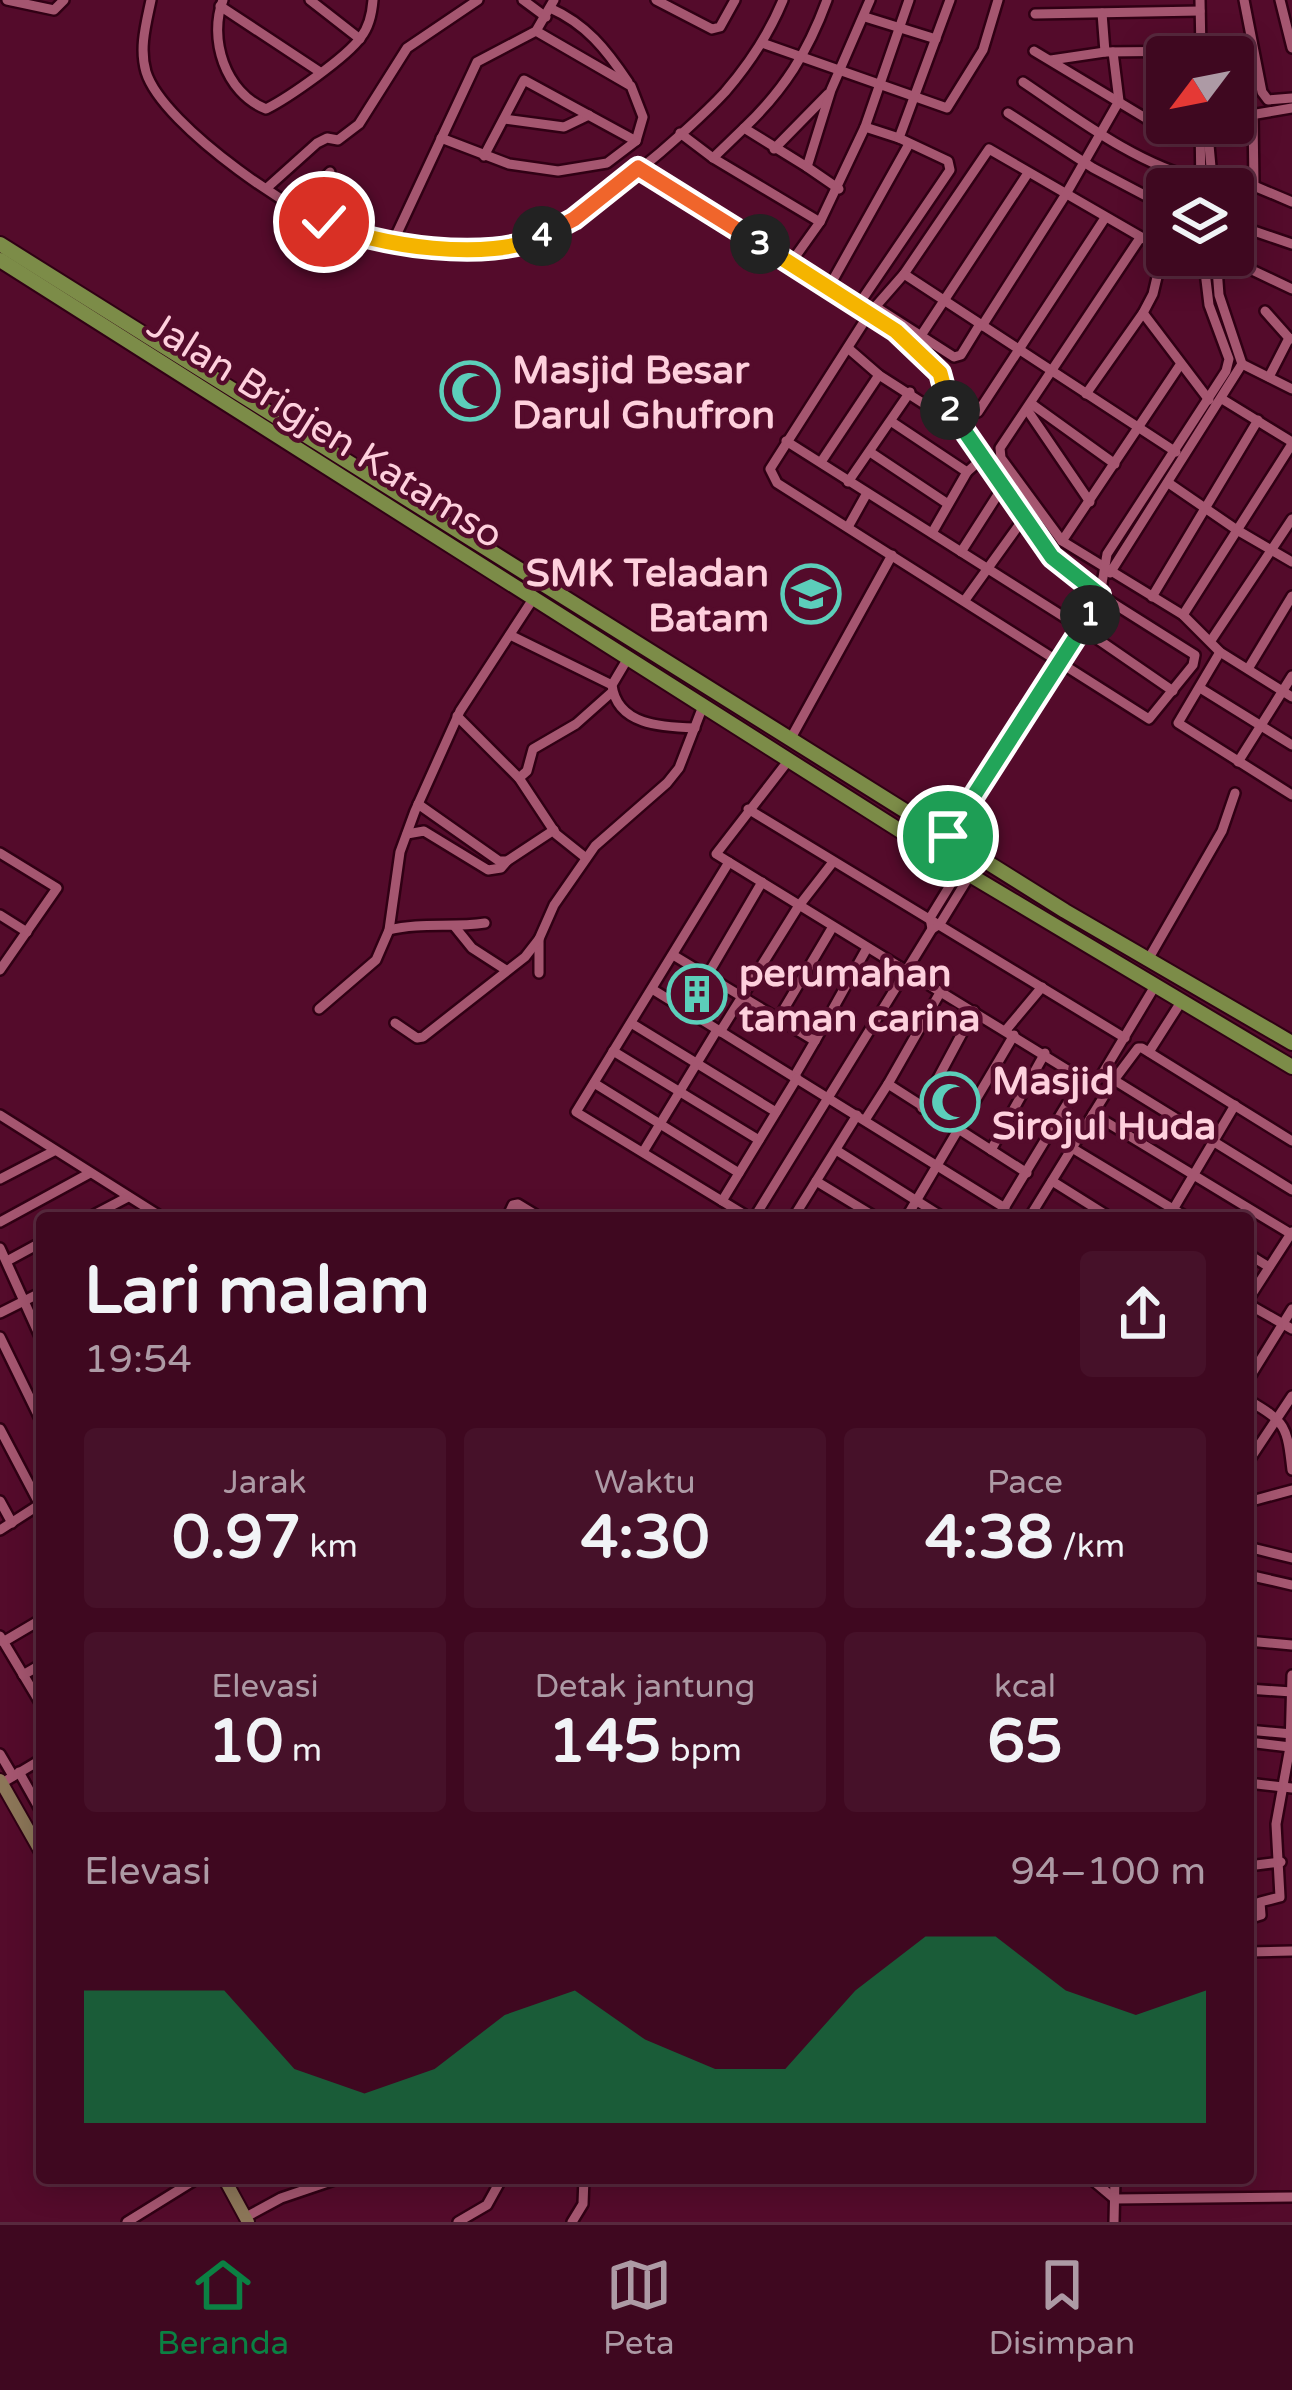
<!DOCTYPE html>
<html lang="id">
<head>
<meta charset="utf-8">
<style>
	body { margin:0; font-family:"Varela Round",sans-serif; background:#461129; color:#f1f3f6; height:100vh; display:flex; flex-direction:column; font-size:45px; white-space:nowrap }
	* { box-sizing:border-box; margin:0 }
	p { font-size:39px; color:#ad9aa5 }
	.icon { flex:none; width:66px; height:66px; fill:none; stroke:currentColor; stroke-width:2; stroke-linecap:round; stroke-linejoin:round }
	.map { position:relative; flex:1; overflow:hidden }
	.details { position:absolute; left:36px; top:1212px; width:1218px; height:972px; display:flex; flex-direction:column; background:#3f0820; border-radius:12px; box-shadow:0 6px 30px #0003,0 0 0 3px #58293e }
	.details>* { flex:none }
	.needle { width:78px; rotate:238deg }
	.buttons { position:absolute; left:1146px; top:36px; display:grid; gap:24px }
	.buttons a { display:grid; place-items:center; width:108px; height:108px; border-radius:12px; background:#3f0820; box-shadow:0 6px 30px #0003,0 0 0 3px #58293e; font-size:60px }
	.pin { position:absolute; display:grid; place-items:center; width:102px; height:102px; color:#fff; margin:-51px; border:6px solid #fff; border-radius:50%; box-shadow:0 3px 12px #0007 }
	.km { position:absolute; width:60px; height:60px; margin:-30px; border-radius:50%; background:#222; color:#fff; font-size:33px; line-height:60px; text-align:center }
	.round { display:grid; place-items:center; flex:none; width:126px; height:126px; border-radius:12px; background:#461129 }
	.summary { display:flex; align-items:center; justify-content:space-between; height:204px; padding:0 48px }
	h1 { font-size:66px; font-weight:800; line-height:90px }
	.figures { display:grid; grid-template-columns:repeat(3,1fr); gap:18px; height:204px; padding:12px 48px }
	.figures div { display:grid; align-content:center; border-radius:12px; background:#461129; text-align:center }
	.figures b { font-size:60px; font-weight:800 }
	.figures small { font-size:33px; font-weight:400 }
	.figures p { font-size:33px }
	.chart { height:336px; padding:24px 48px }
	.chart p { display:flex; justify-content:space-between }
	.chart svg { width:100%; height:216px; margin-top:12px; fill:#0b8043; opacity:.7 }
	.dock { display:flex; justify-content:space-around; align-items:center; height:168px; border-top:3px solid #58293e; background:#3f0820; font-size:33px; color:#ad9aa5 }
	.dock a { display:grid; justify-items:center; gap:6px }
	.dock .active { color:#0b8043 }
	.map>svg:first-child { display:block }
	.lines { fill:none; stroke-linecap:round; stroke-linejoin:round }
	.minor-casing { stroke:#300014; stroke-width:14 }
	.major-casing { stroke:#300014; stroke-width:16 }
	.highway-casing { stroke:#300014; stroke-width:18 }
	.minor { stroke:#a55670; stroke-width:9 }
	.major { stroke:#8c7658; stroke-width:12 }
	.highway { stroke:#7c8c48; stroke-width:14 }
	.split-1-casing { stroke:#fff; stroke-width:24 }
	.split-2-casing { stroke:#fff; stroke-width:24 }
	.split-3-casing { stroke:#fff; stroke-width:24 }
	.split-4-casing { stroke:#fff; stroke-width:24 }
	.split-5-casing { stroke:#fff; stroke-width:24 }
	.split-1 { stroke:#22a559; stroke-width:15 }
	.split-2 { stroke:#22a559; stroke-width:15 }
	.split-3 { stroke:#f5b400; stroke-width:15 }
	.split-4 { stroke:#f0652b; stroke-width:15 }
	.split-5 { stroke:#f5b400; stroke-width:15 }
	.labels { text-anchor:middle; stroke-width:9; stroke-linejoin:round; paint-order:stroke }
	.poi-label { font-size:39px; font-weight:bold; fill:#fed0dd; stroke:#540b2b; text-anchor:start }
	.street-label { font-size:39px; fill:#fed0dd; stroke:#540b2b }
</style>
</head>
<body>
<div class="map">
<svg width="1292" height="2222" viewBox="0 0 1292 2222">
	<rect width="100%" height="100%" fill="#540b2b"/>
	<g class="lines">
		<defs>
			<g id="minor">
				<polyline points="7,0 54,10 64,0"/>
				<path d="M151,0c-5,24 -12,48 -5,72 17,55 158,150 212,166 44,13 128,17 172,4 48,-15 160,-112 195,-150 24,-28 44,-58 58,-92"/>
				<path d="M223,0c-15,38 2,93 43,109 22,-11 81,-52 95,-72 8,-10 11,-24 12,-37"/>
				<polyline points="310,0 360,39"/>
				<polyline points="523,0 546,17"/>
				<polyline points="656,0 712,29 720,27 735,0"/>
				<polyline points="1200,0 1201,52"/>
				<polyline points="1244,0 1262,92 1268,100 1292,98"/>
				<polyline points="1280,0 1292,48"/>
				<polyline points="220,6 320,72"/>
				<path d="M550,8c36,16 56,41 78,74"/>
				<polyline points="1102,13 1105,52"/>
				<polyline points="1035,14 1200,11"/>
				<polyline points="865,17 936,39"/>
				<polyline points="762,43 947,108 983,50 998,0"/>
				<polyline points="1034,51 1172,134 1209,133"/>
				<polyline points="1150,52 1153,120"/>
				<polyline points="1051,60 1105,52 1201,51"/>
				<path d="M1023,82c55,37 113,82 178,98"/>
				<polyline points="1008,113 1093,168 1167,207"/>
				<polyline points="1253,114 1254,186"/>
				<polyline points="1233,118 1292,108"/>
				<polyline points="504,119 564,127 589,115"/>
				<polyline points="1200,123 1201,189"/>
				<polyline points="1207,123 1213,189"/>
				<polyline points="865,127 909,0"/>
				<path d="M744,128c40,-38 64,-76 83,-128"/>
				<polyline points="680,133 713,158 820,222"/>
				<polyline points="441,138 509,164 558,171 607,163 636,141 643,117 631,86 536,31"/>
				<polyline points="774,149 828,94"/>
				<polyline points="484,156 524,80 636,141"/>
				<polyline points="713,158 744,128 807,167 831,90 870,0"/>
				<polyline points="807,167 839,189"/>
				<polyline points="638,168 859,304 869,314 770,469 777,483 1149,719 1193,665 1195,655 1100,595 1053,557 945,403 941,373 896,331 869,314 904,274 989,149 1167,252"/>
				<polyline points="268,187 317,143 327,138 338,140 359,124 407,48 478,0"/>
				<polyline points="1233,190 1254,186 1292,202"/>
				<polyline points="297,207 330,172"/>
				<polyline points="1233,229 1248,229 1292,244"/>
				<polyline points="1140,238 1000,448 1001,458 1062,541 1183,615 1220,652 1292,697"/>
				<polyline points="392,244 477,62 536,31 554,0"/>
				<polyline points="790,264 820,222 865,127 899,138"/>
				<polyline points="1217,270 1252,270 1292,289"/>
				<polyline points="904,274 1176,452"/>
				<polyline points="829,287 909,144"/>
				<polyline points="859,304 950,170 948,161 899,138 950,0"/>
				<polyline points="876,307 954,357 961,355 980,324"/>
				<polyline points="1265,311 1289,338"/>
				<polyline points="1143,313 1209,400"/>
				<polyline points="982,326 1066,194 1119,101 1113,52"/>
				<polyline points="922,334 1028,173"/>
				<polyline points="849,349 879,375 957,425"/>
				<polyline points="1242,364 1292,389"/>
				<polyline points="1269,377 1289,338 1292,339"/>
				<polyline points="1086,394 1143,313 1153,294 1163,252"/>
				<polyline points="1222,399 1292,442"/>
				<polyline points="1033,405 1115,464"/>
				<polyline points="1028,411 1090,502"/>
				<polyline points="978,412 1105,218"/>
				<polyline points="892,422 967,472"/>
				<polyline points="786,441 1083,629 1173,691"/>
				<polyline points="870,452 948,504"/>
				<polyline points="821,462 879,375"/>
				<polyline points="848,482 910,392"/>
				<polyline points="1170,484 1237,530 1292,562"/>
				<polyline points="848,527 867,493"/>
				<polyline points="932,533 967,472 984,457"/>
				<polyline points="1062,541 1180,365"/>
				<polyline points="961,552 1004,485"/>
				<polyline points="1110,573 1242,364 1219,295 1216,255"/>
				<polyline points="1152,597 1258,420"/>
				<polyline points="965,600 1024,518"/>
				<polyline points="1183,615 1292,444"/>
				<polyline points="510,635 612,685"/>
				<polyline points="1212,639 1292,519"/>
				<polyline points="1220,652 1178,723 1292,795"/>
				<path d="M628,658l-16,27c5,40 49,42 83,43"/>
				<polyline points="1248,669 1292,596"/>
				<polyline points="1200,688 1292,745"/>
				<polyline points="457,716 519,778 556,834 586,858"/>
				<polyline points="791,738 892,555"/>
				<polyline points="788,761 716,854 1092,1085 1101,1076 1155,986"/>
				<polyline points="1238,762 1292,676"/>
				<polyline points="519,778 527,771 533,749 576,724 612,692"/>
				<polyline points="418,804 499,861 507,861 554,830"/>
				<polyline points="748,809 1125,1038"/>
				<polyline points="407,834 424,831 488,870 501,868 507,861"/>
				<polyline points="948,835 1083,629 1100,595 1107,554 1226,371 1229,359 1209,305 1203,255"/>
				<polyline points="0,853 57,888 0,970"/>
				<polyline points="729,862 576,1112 750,1218"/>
				<polyline points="960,869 930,918 932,929 940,924 970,875"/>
				<polyline points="0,915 27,932"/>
				<polyline points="455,927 472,948 506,970"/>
				<path d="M389,930c32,-8 63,-2 96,-7"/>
				<polyline points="673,955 815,1041 794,1077"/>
				<polyline points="1149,958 1222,831 1235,793"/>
				<polyline points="539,973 539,939 554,905 595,846 667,783 679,768 703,706"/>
				<polyline points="707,976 762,882"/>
				<polyline points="652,989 1005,1208"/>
				<polyline points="319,1009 376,960 389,930 400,852 415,811 460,711 533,599"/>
				<polyline points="778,1019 832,928"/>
				<polyline points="395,1023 417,1038 423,1037 525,957 539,939"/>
				<polyline points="631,1023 776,1112"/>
				<polyline points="1006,1030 1042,987"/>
				<polyline points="720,1032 798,907 833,862"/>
				<polyline points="815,1041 867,948"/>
				<polyline points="613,1051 759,1140"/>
				<polyline points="1149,1052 1181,1002"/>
				<polyline points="1114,1080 1292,1190"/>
				<polyline points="594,1083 739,1173"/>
				<polyline points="888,1084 941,991"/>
				<polyline points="922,1108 974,1011"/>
				<polyline points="1093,1114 1291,1234"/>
				<polyline points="0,1115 163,1218"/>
				<polyline points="865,1120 888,1084 1027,1173"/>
				<polyline points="1072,1148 1188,1218"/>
				<polyline points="836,1150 944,1218"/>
				<polyline points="991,1150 1045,1053"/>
				<polyline points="643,1152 717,1030"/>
				<polyline points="0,1179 54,1151"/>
				<polyline points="816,1181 877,1218"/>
				<polyline points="1052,1181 1111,1218"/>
				<polyline points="722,1201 797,1078"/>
				<polyline points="88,1218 128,1197"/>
				<polyline points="507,1218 513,1205 518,1204 541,1218"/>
				<polyline points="754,1218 932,929"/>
				<polyline points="793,1218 857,1115"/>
				<polyline points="906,1218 1014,1035"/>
				<polyline points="998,1218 1081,1081"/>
				<polyline points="1029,1218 1114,1080 1138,1048 1142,1048 1292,1141"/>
				<polyline points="1168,1218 1235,1105"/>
				<polyline points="0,1222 90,1173"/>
				<polyline points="0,1248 42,1341"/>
				<polyline points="1248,1254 1269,1267"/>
				<polyline points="7,1261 42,1242"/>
				<polyline points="1248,1300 1292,1232"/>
				<polyline points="1248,1304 1292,1329"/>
				<polyline points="0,1313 42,1292"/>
				<polyline points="0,1337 42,1423"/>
				<polyline points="1248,1380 1292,1309"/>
				<path d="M1248,1400c38,22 39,26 44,70"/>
				<polyline points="0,1429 40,1505"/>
				<polyline points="1248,1462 1292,1396"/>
				<polyline points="0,1501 12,1523"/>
				<polyline points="1248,1502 1292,1490"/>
				<polyline points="0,1530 42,1503"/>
				<polyline points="1248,1547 1292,1558"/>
				<polyline points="1248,1575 1292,1585"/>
				<polyline points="0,1636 42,1706"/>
				<polyline points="1248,1641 1292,1645"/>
				<polyline points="3,1642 42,1619"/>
				<polyline points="23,1675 42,1664"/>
				<polyline points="1248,1689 1292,1692"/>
				<polyline points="1248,1730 1292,1734"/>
				<polyline points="1248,1742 1290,1747"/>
				<polyline points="0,1754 13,1776"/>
				<polyline points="19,1772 42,1813"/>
				<polyline points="2,1783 42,1759"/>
				<polyline points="1248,1783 1292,1788"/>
				<polyline points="1248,1866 1281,1862"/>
				<polyline points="1248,1919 1261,1915 1260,1902 1280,1897 1276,1824 1290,1747 1292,1675"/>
				<polyline points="1248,1952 1292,1951"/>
				<polyline points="1090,2178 1115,2199 1292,2197"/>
				<polyline points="246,2217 281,2198 340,2178"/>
				<polyline points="127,2222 198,2178"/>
				<polyline points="458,2222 487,2205 502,2178"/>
				<polyline points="572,2222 583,2204 584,2178"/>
				<polyline points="1114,2222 1115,2178"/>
			</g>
			<g id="major">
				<polyline points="0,1780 42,1854"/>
				<polyline points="224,2178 248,2222"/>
			</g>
			<g id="highway">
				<polyline points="0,244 1065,911 1292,1043"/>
				<polyline points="0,260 970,875 1292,1067"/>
			</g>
		</defs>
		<use href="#minor" class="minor-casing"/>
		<use href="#major" class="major-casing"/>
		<use href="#highway" class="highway-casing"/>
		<use href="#minor" class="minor"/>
		<use href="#major" class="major"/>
		<use href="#highway" class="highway"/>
	</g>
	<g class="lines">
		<defs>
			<polyline id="split-1" points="948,836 1090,615"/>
			<polyline id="split-2" points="950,410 1052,557 1100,595 1090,615"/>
			<polyline id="split-3" points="760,244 896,331 940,373 950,410"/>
			<polyline id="split-4" points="542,236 574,219 638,168 760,244"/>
			<path id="split-5" d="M324,222c49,24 168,41 218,14"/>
		</defs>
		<use href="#split-1" class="split-1-casing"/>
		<use href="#split-2" class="split-2-casing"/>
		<use href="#split-3" class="split-3-casing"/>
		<use href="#split-4" class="split-4-casing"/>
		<use href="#split-5" class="split-5-casing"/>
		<use href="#split-1" class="split-1"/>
		<use href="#split-2" class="split-2"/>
		<use href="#split-3" class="split-3"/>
		<use href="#split-4" class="split-4"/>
		<use href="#split-5" class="split-5"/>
	</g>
	<defs>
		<symbol id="mosque-ring" viewBox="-11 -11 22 22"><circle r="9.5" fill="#540b2b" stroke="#5cceba" stroke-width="1.5"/><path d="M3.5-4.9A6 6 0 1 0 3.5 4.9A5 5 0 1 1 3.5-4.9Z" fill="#5cceba"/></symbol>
		<symbol id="university-ring" viewBox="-11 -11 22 22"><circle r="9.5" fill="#540b2b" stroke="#5cceba" stroke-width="1.5"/><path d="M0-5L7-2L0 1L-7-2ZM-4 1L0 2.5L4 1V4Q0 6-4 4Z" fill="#5cceba"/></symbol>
		<symbol id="building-ring" viewBox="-11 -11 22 22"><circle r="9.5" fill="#540b2b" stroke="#5cceba" stroke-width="1.5"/><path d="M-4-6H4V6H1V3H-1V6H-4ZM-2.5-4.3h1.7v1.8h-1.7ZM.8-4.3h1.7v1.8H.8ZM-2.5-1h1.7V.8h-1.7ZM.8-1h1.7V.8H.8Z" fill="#5cceba"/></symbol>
	</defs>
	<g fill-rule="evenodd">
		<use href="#mosque-ring" x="437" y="358" width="66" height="66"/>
		<use href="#university-ring" x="778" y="561" width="66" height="66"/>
		<use href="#building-ring" x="664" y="961" width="66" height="66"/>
		<use href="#mosque-ring" x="917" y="1069" width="66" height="66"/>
	</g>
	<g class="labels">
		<g class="poi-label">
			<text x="512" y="383">Masjid Besar<tspan x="512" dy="45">Darul Ghufron</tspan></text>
			<text x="769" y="586" text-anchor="end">SMK Teladan<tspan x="769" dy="45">Batam</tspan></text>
			<text x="739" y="986">perumahan<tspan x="739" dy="45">taman carina</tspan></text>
			<text x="992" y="1094">Masjid<tspan x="992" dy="45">Sirojul Huda</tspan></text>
		</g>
		<g class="street-label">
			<text transform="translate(326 429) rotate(32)" y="14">Jalan Brigjen Katamso</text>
		</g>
	</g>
</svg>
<div class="buttons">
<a><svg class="needle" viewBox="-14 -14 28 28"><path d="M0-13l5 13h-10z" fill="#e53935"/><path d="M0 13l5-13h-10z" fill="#ad9aa5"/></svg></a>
<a><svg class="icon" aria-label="layers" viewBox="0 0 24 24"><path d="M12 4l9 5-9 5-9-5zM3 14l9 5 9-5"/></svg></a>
</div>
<div class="pin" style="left:948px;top:836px;background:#1e9e55"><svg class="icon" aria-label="arrive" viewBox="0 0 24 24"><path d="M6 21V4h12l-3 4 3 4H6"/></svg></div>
<div class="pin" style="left:324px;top:222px;background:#d93025"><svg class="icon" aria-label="check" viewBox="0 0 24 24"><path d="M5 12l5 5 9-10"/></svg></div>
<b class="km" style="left:1090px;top:615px">1</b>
<b class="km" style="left:950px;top:410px">2</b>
<b class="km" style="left:760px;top:244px">3</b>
<b class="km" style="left:542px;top:236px">4</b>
<section class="details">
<div class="summary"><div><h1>Lari malam</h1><p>19:54</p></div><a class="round"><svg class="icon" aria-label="share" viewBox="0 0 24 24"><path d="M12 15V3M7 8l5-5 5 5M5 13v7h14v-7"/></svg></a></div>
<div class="figures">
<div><p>Jarak</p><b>0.97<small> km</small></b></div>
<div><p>Waktu</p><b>4:30</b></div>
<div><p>Pace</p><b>4:38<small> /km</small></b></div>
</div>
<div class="figures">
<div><p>Elevasi</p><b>10<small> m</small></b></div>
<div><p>Detak jantung</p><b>145<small> bpm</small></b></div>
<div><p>kcal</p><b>65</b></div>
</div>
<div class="chart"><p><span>Elevasi</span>94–100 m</p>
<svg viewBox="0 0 160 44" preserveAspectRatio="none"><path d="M0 44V17L10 17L20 17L30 33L40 38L50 33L60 22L70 17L80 27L90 33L100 33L110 17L120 6L130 6L140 17L150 22L160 17V44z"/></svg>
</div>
</section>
</div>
<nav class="dock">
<a class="active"><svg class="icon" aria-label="home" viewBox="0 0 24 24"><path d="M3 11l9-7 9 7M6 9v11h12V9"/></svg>Beranda</a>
<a><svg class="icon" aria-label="map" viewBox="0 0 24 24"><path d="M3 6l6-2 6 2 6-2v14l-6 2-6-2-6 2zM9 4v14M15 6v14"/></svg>Peta</a>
<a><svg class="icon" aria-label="saved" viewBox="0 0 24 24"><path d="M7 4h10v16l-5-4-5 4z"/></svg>Disimpan</a>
</nav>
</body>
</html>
